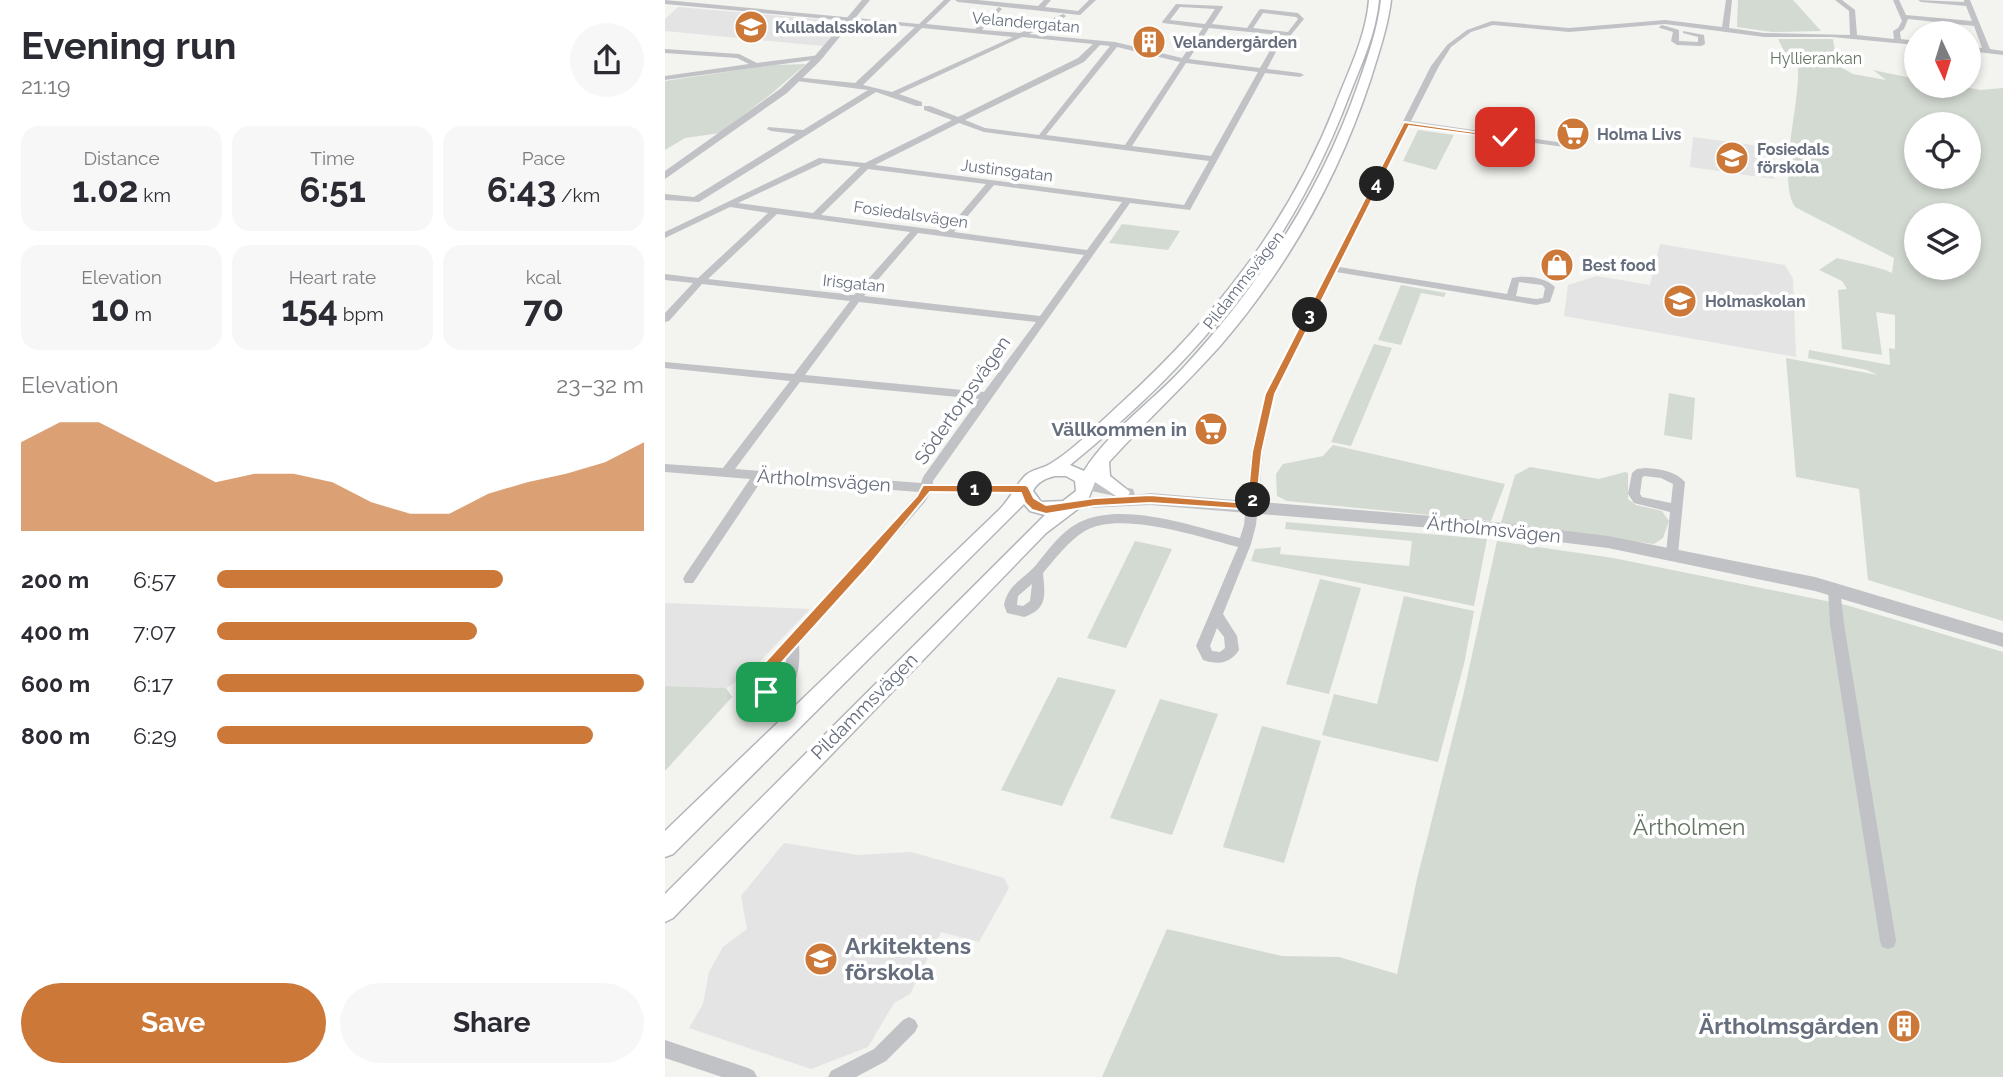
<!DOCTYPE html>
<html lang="en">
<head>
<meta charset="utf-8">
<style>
	body { margin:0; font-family:Raleway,sans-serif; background:#f7f7f7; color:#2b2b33; height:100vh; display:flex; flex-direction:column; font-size:26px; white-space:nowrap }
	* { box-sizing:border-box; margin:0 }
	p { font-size:23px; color:#7c7c81 }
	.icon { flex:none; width:38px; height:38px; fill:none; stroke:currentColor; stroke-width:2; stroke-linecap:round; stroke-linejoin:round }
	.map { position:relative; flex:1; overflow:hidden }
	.side { display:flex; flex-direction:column; background:#fff; width:665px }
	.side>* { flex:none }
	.needle { width:46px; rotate:176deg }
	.controls { position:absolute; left:1239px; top:21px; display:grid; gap:14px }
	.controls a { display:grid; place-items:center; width:77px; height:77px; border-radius:50%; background:#fff; box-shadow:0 4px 10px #0003; font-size:35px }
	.pin { position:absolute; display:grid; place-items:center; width:60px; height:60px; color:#fff; margin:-30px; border-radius:14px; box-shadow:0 4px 10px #0006 }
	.km { position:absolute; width:35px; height:35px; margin:-18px; border-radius:50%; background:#222; color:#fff; font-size:19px; line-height:35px; text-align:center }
	.round { display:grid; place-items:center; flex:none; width:74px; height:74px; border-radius:37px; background:#f7f7f7 }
	.headline { display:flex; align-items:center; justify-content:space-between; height:119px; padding:0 21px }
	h1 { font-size:38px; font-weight:700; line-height:52px }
	.figures { display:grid; grid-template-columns:repeat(3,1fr); gap:10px; height:119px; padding:7px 21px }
	.figures div { display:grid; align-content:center; border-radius:18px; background:#f7f7f7; text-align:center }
	.figures b { font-size:35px; font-weight:700 }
	.figures small { font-size:19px; font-weight:400 }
	.figures p { font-size:19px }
	.chart { height:196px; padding:14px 21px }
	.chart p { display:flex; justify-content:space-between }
	.chart svg { width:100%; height:126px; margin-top:7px; fill:#cc7838; opacity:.7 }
	.action { display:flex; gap:14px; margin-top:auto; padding:14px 21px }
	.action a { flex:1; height:80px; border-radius:42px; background:#cc7838; color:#fff; font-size:28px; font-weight:700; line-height:80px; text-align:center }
	.action a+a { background:#f7f7f7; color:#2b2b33 }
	ul { padding:0 21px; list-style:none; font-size:23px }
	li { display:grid; grid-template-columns:112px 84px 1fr; align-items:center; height:52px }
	li i { height:18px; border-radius:9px; background:#cc7838 }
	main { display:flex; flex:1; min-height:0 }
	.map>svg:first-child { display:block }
	.built { fill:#e3e4e3 }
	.green { fill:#d3dad2; fill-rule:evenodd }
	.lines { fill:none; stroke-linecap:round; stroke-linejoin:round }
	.secondary-casing { stroke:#b2b5ba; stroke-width:3 }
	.minor { fill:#c0c2c5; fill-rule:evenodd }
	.tertiary { fill:#c0c2c5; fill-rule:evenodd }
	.secondary { fill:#fff; fill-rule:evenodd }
	.route { fill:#cc7838; stroke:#fff; stroke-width:2 }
	.labels { text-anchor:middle; stroke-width:7; stroke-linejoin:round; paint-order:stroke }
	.far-street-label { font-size:16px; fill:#666e7d; stroke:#fff }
	.far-poi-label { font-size:16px; font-weight:bold; fill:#666e7d; stroke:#fff; text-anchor:start }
	.far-park-label { font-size:16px; fill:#647564; stroke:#fff }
	.street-label { font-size:19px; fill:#666e7d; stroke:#fff }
	.poi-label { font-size:19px; font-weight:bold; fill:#666e7d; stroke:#fff; text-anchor:end }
	.near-park-label { font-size:23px; fill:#647564; stroke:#fff }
	.near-poi-label { font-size:23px; font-weight:bold; fill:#666e7d; stroke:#fff; text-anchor:start }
</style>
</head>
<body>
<main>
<section class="side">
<div class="headline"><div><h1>Evening run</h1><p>21:19</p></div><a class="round"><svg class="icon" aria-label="share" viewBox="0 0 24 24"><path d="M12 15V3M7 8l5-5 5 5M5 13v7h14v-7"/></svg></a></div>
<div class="figures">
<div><p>Distance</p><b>1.02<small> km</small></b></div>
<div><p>Time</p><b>6:51</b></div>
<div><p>Pace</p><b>6:43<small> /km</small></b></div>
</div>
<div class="figures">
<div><p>Elevation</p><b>10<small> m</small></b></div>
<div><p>Heart rate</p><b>154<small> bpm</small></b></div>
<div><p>kcal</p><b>70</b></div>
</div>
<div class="chart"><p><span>Elevation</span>23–32 m</p>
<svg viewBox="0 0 160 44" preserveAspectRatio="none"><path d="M0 44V13L10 6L20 6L30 13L40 20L50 27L60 24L70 24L80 27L90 34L100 38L110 38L120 31L130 27L140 24L150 20L160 13V44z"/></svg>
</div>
<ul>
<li><b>200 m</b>6:57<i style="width:67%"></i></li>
<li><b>400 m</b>7:07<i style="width:61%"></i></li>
<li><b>600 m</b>6:17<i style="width:100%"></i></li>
<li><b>800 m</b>6:29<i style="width:88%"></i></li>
</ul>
<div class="action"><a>Save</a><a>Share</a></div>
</section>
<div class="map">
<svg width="1338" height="1077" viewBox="0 0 1338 1077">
	<rect width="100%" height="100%" fill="#f3f3f0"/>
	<g class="built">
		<polygon points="13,7 173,21 176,23 158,46 0,31 0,19"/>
		<polygon points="1028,137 1109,148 1109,179 1025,167"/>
		<polygon points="995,244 1120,265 1128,279 1131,357 899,316 903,285 932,276 985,285"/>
		<polygon points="0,603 145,609 80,677 61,688 0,686"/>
		<polygon points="119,843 193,855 246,852 339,878 344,888 314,942 276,932 245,994 229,1003 203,1047 146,1069 24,1028 38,1004 44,972 58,947 82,929 76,896"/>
	</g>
	<g class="green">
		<polygon points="1073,0 1128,0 1156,31 1107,32 1072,27"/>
		<path d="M1113,39h55l4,26 16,9 33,6 -13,-10 43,9v7h44l20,4 23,-2v533l-135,-41 -9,-91 -63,-12 -10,-119 92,17 -11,-5 -59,-12 1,-8 81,15 -1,-17 6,1v-34l-19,-3 6,43 -40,-6 -4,-59 9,-1 -5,-8 -23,-11 18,-12c15,4 44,9 55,15l2,-15 -99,-51c-18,-27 5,-103 3,-139l-10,-9zM1251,124h53v53h-53zM1251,215h53v53h-53z"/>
		<polygon points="141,64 106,94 55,133 20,138 0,150 0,81 108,65"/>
		<polygon points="753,130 789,135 771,170 738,161"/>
		<polygon points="457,224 515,231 503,250 444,243"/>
		<polygon points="736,285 781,293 779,297 756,293 736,345 713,340"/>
		<polygon points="709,344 727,348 686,446 666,442"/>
		<polygon points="1004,393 1030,398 1027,440 999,435"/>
		<polygon points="668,445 840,484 826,521 622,501 612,496 611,474 618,464 658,456"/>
		<polygon points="865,467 934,479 960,472 963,473 963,499 971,505 997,511 1004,521 998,538 989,544 836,523 850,475"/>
		<polygon points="621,522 822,539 809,606 586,561 590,549 616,547 615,554 744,566 747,541 620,529"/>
		<polygon points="470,541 507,549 461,648 422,638"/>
		<polygon points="832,541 948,558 1181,605 1338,652 1338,1077 437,1077 502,929 617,956 674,957 732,974 752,879 798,696"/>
		<polygon points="655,579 696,588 664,694 621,684"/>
		<polygon points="739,596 809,611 799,664 773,762 657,735 669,694 712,704"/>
		<polygon points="393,677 451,690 397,806 336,790"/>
		<polygon points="0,686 61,688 67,697 0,771"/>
		<polygon points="495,699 553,714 507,835 445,818"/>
		<polygon points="597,726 656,741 619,863 558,847"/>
	</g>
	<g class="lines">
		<defs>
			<path id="secondary" d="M704,0h10c-3,34 -18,65 -30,96 -58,154 -152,266 -279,369l14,6c25,-40 68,-69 100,-104 77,-84 138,-177 175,-285 9,-26 19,-54 22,-82h10c-3,26 -12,52 -20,78 -32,98 -83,189 -151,268 -36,40 -75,76 -111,116l1,14 20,16 -2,4h-12l-21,-14 -8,20 -41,31 -373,385 -8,4v-28l380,-379 -15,-4 -6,-7 -351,350 -8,3v-26l335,-322c10,-10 18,-27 26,-34 7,-6 16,-6 24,-11 25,-15 47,-39 69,-59 94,-85 169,-180 216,-299 13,-34 31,-69 34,-106zM390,476h11l9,5 1,10 -13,10 -22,1 -8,-11c4,-9 13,-13 22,-15z"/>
		</defs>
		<use href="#secondary" class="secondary-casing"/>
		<g class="minor">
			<path d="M0,0l254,24 25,-24h7l-25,24 49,5 24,-22 3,2 -1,1 -19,20 38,3 43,-19 3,2 -1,1 -36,17 86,8 67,16 21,-30 -40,-5 -1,-1 14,-18 46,2 1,1 -11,17 35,4 12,-18 2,-1 37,4 6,6 -14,17 -81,-8 -20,31 71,9 16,-28 3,-2 3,2 -15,29 33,4 4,2 -4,2 -35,-4 -75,137 -60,-7 -197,278v3l92,1 4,1 2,3 -2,3h-98l-6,10 -126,143c1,17 0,29 -7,45l-18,8 -18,-5 -5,-10 5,-11 67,-71 96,-109 -157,-12 -69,103h-8l-2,-4 2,-4 65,-96 -85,-7v-8l58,4 67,-87 -125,-13v-6l129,12 56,-73 -148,-17 -33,37 -4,1v-9l28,-30 -28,-3v-6l33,4 70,-65 -38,-6 -65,31v-6l154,-74 46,5 87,-43 -28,-10v-4h6l28,11 120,-59 15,-14 -71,-7 -123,57 23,8v4h-6l-40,-14 -177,110 -34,-2v-6l29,3 102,-63 -25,-3 -4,-2 1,-2 35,3 65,-40 -71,-9 -4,-2 1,-2 61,6 60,-56 -250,-23zM515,7l35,2 -10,15 -35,-4zM598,13l33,4 2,2 -10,13 -35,-4zM257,28l91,9 -121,55 -29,-7zM435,45l10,1 -71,89 -54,-7 -20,-8 119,-58zM452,47l63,15 -55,83 -79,-10zM521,63l72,9 -47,84 -79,-10zM294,123l25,9 225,29 -25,44 -309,-40zM158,163l37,4 -47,46 -75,-10zM203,169l118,15 -40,47 -125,-16zM329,185l128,17 -35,48 -133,-18zM112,214l133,18 -56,63 -146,-16zM253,233l166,22 -44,61 -176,-20zM194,302l177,20 -52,70 -179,-17zM135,382l179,17 -56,78 -2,6 -186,-14zM121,659v9l-5,14 -8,4 -7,-2v-4z"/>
			<polygon points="290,0 313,0 373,6 379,0 386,0 380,7 413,11 424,0 431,0 415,15 293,2"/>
			<path d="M1061,0h6l-3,28 35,5 86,2 -1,-24 -14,-11h7l13,10 2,25 37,4 -1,-8 5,-3 4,-7 -9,-21h6l7,15 66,6 -6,-15 -45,-4 -3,-2 46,2v-2h6l20,49 13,2v4l-34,-4v-4l13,1 -8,-22 -66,-7 -4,10 -4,3 1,7 15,2v4l-84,-8h-68l-99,-13 -96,8 -76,-7 -22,7 -20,15 -12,19 -28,55 153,22 4,2 -4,2 -155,-21 -70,141 168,27 5,-16c13,-3 33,-1 43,9l-5,15 -14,3 -200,-33 -61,122 -12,58 -7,73 -5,19 -28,70 14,22 2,14c-9,14 -21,15 -36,10l-7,-14 42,-99c-38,-10 -118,-37 -153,-16 -17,10 -29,27 -42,42 2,22 5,36 -19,44l-17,-4 -3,-8c4,-21 19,-25 32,-40 12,-15 25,-33 42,-42 45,-23 116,4 162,15l4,-13 7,-73 14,-58 166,-328 16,-21 20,-15 25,-9 77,7 96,-8 57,7zM854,282l23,3 3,3 -2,10 -7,1 -20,-3zM367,584l-2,17 -7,5 -6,-1 1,-9zM552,628l7,9 1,11 -5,4 -8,-1 -2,-5z"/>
			<polygon points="997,25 1014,30 1014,41 1033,42 1033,37 1018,33 1018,31 1039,35 1040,44 1036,46 1012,45 1006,41 1008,32 995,28 994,27"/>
			<polygon points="0,49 74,54 92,63 155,55 159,57 155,59 0,80 0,76 84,64 72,58 0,53"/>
			<path d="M981,468c14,1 29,3 39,14l-7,72 -2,3h-8l-2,-3 4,-42 -36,-9 -6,-9 4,-21 5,-4zM979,476l17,2 12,6 -2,19 -29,-6 -2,-3 2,-16z"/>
			<polygon points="1169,584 1174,585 1175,589 1179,624 1231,941 1229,947 1223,949 1217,947 1215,941 1165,624 1163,589 1164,585"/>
			<polygon points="244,1017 250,1020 253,1026 250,1032 221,1061 191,1077 163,1077 166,1071 209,1049 238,1020"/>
			<polygon points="0,1040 83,1068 89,1071 92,1077 57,1077 0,1058"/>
		</g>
		<g class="tertiary">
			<polygon points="197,0 205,0 155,61 122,93 0,179 0,171 115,89 149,57"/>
			<polygon points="422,480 468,489 470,495 485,493 804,519 943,536 1150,577 1338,633 1338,647 1150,591 943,548 804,531 485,505 402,509 399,505 407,499 450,496 417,489 414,485"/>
		</g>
		<use href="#secondary" class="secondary"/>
	</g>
	<polygon class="route" points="739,122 844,137 840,139 744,126 610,394 597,452 591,510 485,503 430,506 381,514 367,510 360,503 356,493 265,492 204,566 101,680 101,685 107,692 106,696 101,697 91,693 87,682 91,672 252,496 258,485 360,485 363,486 369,498 381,505 430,498 485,495 582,503 587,452 600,394"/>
	<defs>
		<symbol id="school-disc" viewBox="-11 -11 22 22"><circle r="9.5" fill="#cc7838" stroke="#fff"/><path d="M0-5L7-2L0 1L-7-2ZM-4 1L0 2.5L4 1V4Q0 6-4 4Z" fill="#fff"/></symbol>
		<symbol id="building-disc" viewBox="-11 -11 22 22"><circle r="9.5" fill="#cc7838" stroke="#fff"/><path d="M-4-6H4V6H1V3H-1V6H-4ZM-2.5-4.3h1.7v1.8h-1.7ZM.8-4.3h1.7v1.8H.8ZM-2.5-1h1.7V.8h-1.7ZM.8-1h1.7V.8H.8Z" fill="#fff"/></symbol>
		<symbol id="supermarket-disc" viewBox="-11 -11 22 22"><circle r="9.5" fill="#cc7838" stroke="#fff"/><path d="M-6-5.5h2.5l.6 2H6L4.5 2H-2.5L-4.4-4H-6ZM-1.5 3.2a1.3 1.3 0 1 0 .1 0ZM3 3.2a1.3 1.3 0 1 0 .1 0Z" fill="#fff"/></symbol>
		<symbol id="shop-disc" viewBox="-11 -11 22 22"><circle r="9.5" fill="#cc7838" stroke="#fff"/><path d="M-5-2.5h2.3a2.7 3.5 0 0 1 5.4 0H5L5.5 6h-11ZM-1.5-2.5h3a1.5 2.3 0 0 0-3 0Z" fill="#fff"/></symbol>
	</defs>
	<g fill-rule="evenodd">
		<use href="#school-disc" x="67" y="8" width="38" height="38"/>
		<use href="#building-disc" x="465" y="23" width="38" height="38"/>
		<use href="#supermarket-disc" x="889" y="115" width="38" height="38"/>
		<use href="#school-disc" x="1048" y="139" width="38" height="38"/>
		<use href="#shop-disc" x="873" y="246" width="38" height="38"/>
		<use href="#school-disc" x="996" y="282" width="38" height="38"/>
		<use href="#supermarket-disc" x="527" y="410" width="38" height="38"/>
		<use href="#school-disc" x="137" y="940" width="38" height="38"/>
		<use href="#building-disc" x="1220" y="1007" width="38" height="38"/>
	</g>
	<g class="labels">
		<g class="far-street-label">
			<text transform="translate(361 22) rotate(5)" y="6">Velandergatan</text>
			<text transform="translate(342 170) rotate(7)" y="6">Justinsgatan</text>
			<text transform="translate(246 214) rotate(8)" y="6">Fosiedalsvägen</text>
			<text transform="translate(578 280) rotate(-52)" y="6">Pildammsvägen</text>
			<text transform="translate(189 283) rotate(6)" y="6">Irisgatan</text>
		</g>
		<g class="far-poi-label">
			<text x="110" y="33">Kulladalsskolan</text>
			<text x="508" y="48">Velandergården</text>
			<text x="932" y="140">Holma Livs</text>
			<text x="1092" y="155">Fosiedals<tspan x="1092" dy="18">förskola</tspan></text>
			<text x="917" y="271">Best food</text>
			<text x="1040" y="307">Holmaskolan</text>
		</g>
		<g class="far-park-label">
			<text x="1151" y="64">Hyllierankan</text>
		</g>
		<g class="street-label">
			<text transform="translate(297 400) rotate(-55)" y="7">Södertorpsvägen</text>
			<text transform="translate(159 480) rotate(4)" y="7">Ärtholmsvägen</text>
			<text transform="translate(829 529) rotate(6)" y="7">Ärtholmsvägen</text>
			<text transform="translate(199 706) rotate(-45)" y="7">Pildammsvägen</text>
		</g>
		<g class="poi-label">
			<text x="522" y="436">Vällkommen in</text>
		</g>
		<g class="near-park-label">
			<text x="1024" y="835">Ärtholmen</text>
		</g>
		<g class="near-poi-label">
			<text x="180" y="954">Arkitektens<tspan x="180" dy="26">förskola</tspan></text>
			<text x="1214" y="1034" text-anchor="end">Ärtholmsgården</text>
		</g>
	</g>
</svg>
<div class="controls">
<a><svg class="needle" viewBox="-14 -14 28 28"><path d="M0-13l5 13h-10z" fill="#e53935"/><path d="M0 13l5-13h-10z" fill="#7c7c81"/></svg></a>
<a><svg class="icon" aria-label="locate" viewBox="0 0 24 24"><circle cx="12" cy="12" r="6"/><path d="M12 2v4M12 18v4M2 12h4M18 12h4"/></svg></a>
<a><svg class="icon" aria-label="layers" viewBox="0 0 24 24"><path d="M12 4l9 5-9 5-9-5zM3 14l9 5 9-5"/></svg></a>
</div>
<div class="pin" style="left:101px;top:692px;background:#1e9e55"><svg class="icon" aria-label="arrive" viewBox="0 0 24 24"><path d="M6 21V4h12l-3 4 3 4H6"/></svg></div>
<div class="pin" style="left:840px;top:137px;background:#d93025"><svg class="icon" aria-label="check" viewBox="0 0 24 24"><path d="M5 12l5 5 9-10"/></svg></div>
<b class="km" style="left:310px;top:489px">1</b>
<b class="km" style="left:588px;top:500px">2</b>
<b class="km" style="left:645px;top:315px">3</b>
<b class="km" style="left:712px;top:184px">4</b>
</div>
</main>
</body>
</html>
